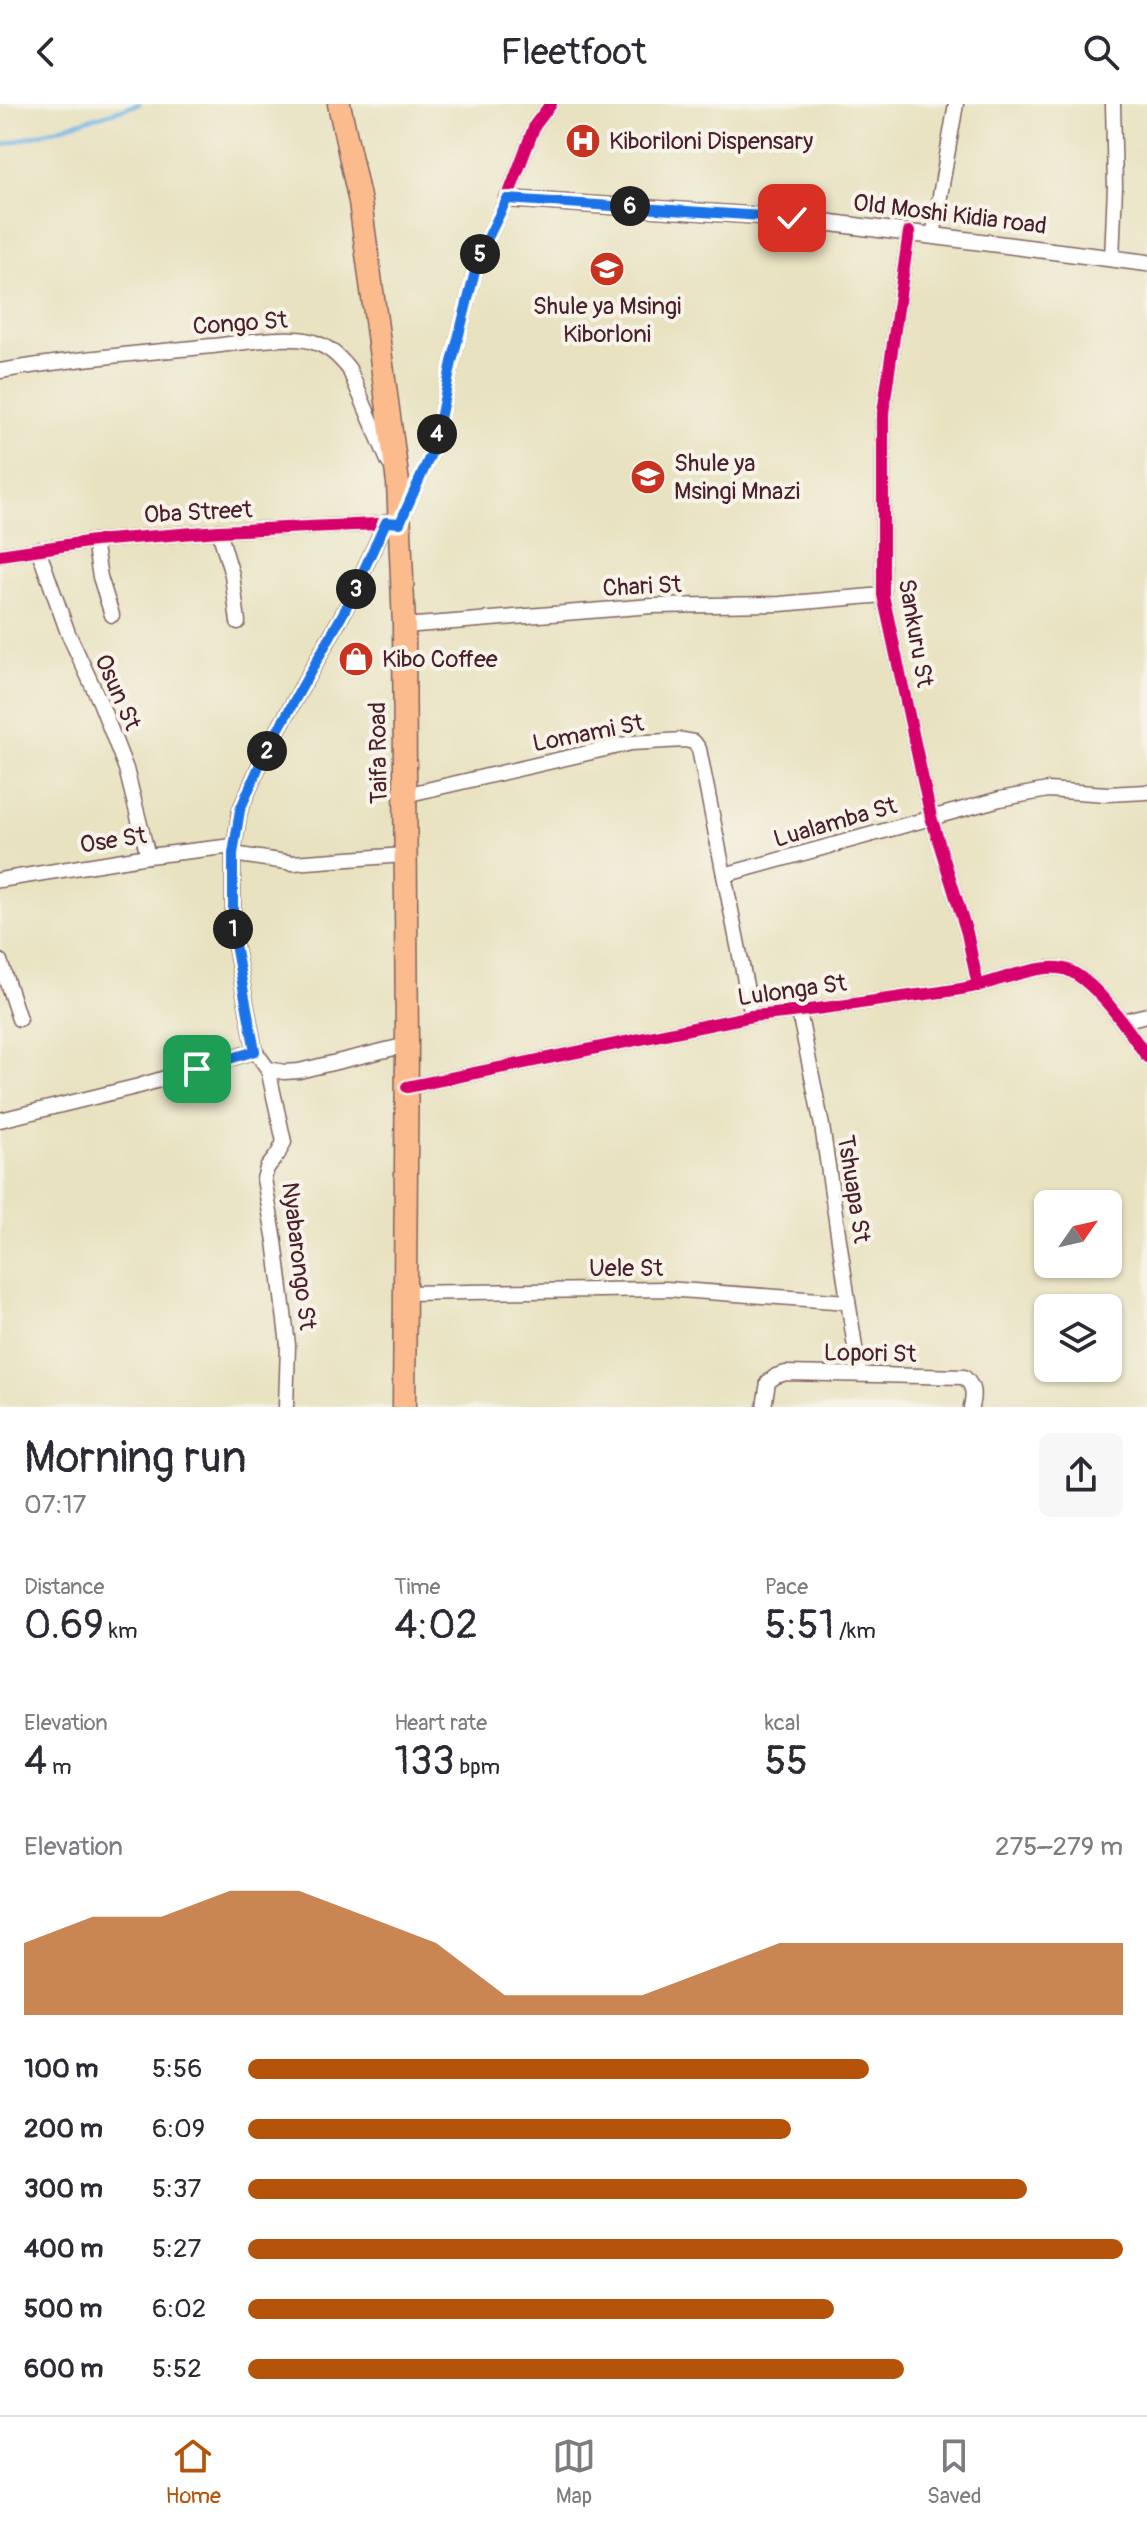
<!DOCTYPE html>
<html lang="en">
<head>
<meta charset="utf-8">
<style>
	body { margin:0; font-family:Pangolin,sans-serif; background:#f7f7f7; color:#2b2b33; height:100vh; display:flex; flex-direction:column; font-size:30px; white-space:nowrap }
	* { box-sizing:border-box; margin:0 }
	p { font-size:26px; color:#7c7c81 }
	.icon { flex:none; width:44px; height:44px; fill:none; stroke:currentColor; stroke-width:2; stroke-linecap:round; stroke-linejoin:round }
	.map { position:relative; height:1303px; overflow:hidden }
	.drawer { display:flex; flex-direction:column; background:#fff; flex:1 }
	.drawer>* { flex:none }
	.needle { width:52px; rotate:56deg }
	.tools { position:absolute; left:1034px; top:1086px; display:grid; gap:16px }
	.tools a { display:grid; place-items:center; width:88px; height:88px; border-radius:12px; background:#fff; box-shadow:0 2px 6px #0004; font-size:40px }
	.pin { position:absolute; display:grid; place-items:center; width:68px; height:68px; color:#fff; margin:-34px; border-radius:16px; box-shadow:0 4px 12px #0006 }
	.km { position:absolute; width:40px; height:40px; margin:-20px; border-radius:50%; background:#222; color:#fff; font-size:22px; line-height:40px; text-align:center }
	.round { display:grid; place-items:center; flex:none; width:84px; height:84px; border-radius:12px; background:#f7f7f7 }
	.head { display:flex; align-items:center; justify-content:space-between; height:136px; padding:0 24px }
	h1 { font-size:44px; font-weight:600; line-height:60px }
	.stats { display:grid; grid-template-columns:repeat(3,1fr); gap:12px; height:136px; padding:8px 24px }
	.stats div { display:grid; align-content:center }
	.stats b { font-size:40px; font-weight:600 }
	.stats small { font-size:22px; font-weight:400 }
	.stats p { font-size:22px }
	.chart { height:224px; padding:16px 24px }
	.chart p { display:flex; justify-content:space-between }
	.chart svg { width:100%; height:144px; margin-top:8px; fill:#b45309; opacity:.7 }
	ul { padding:0 24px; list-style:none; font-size:26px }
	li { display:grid; grid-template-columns:128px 96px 1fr; align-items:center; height:60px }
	li i { height:20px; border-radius:10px; background:#b45309 }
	header { display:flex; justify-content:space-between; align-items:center; height:104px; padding:0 24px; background:#fff; font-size:36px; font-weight:600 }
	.tab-bar { display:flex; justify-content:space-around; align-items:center; height:112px; border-top:2px solid #e1e1e2; background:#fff; font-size:22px; color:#7c7c81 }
	.tab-bar a { display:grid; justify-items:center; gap:4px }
	.tab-bar .active { color:#b45309 }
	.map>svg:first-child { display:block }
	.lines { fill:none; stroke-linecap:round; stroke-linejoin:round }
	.stream { stroke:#71b5e7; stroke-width:4 }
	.minor-casing { stroke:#81635f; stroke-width:17 }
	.tertiary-casing { stroke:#81635f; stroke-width:19 }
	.trunk-casing { stroke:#81635f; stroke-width:25 }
	.minor { stroke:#fff; stroke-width:14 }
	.tertiary { stroke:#fff; stroke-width:16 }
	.trunk { stroke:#fbbb8d; stroke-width:22 }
	.cycleway-casing { stroke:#f7f3e8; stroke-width:17 }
	.cycleway { stroke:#d6006c; stroke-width:12 }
	.route-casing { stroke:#fff; stroke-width:16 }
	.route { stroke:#1a73e8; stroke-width:10 }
	.labels { text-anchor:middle; stroke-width:8; stroke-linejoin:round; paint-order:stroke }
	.poi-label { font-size:24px; fill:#4a1f2b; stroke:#f7f3e8; text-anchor:start }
	.street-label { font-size:24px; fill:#4a1f2b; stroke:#f7f3e8 }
</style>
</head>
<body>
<header><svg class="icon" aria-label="back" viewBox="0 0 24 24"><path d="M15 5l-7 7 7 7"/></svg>Fleetfoot<svg class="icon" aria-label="search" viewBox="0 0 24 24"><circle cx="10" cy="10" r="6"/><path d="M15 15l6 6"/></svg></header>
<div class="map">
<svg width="1147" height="1303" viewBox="0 0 1147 1303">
	<rect width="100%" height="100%" fill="#f7f3e8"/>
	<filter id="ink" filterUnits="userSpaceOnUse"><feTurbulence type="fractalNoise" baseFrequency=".0125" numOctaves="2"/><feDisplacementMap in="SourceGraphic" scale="16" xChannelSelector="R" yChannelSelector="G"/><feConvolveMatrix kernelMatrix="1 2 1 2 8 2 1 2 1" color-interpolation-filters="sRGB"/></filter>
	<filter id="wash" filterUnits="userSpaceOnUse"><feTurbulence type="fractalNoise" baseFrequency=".006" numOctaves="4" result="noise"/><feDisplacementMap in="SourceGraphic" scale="32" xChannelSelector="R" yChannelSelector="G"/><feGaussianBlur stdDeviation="1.8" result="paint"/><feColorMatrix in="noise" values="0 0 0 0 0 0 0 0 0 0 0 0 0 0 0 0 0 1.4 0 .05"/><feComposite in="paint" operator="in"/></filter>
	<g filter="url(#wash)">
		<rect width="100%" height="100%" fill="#e8e2c0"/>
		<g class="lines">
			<polyline class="stream" points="0,42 139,0"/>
		</g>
	</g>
	<g filter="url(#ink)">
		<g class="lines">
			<defs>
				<g id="minor">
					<polyline points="909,128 883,309 883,491 931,713 967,829 978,882"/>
					<polyline points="933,132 956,0"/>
					<polyline points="1112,155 1115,82 1113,0"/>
					<path d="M0,267c70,-12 142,-18 213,-25 28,-3 70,-11 97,-5 18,5 28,14 39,28l40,94"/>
					<polyline points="386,418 345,506 263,653 240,706 233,750 233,830 255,947 268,965 284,968 299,967 407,941"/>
					<polyline points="219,427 232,471 238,518"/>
					<polyline points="94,437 100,473 112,511"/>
					<polyline points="38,445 68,529 100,598 126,665 148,752"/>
					<polyline points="0,451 94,437 219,427 400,419 434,343 452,258 479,152 507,95 535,21 551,0"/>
					<polyline points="404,522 652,502 780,500 883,491"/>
					<polyline points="405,691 631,639 684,636 694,638 699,645 752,912"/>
					<polyline points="233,750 293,759 404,751"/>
					<polyline points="724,771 1000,695 1048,686 1107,690 1147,688"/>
					<polyline points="0,776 148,752 233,742"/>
					<polyline points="0,857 19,915"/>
					<polyline points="799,908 822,1022 859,1270"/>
					<polyline points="1122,917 1147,911"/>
					<polyline points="268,965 284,1038 278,1050 267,1064 264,1075 275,1137 288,1241 286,1303"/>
					<path d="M407,983l345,-71c51,-4 101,-12 151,-19 28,-4 58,-6 84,-14 22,-6 62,-22 83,-12 28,13 60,61 77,86"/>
					<polyline points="0,1016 139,982 255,947"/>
					<polyline points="404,1189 666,1185 848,1198"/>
					<path d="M764,1303l4,-25 8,-6 10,-3 178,4c10,9 10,17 7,30"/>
				</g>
				<polyline id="tertiary" points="507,95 792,114 1147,159"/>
				<polyline id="trunk" points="339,0 360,98 398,379 404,522 407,941 404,1303"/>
			</defs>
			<use href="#minor" class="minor-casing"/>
			<use href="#tertiary" class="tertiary-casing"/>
			<use href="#trunk" class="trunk-casing"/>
			<use href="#minor" class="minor"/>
			<use href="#tertiary" class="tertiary"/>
			<use href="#trunk" class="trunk"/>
			<defs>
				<g id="cycleway">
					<polyline points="909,128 883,309 883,491 931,713 967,829 978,882"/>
					<polyline points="0,451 94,437 219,427 400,419 434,343 452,258 479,152 507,95 535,21 551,0"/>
					<path d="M407,983l345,-71c51,-4 101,-12 151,-19 28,-4 58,-6 84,-14 22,-6 62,-22 83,-12 28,13 60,61 77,86"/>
				</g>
			</defs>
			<use href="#cycleway" class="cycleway-casing"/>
			<use href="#cycleway" class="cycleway"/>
		</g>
	</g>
	<g class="lines" filter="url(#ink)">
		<defs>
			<polyline id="route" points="197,965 255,947 233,830 233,750 240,706 263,653 345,506 386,418 400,419 434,343 452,258 479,152 507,95 792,114"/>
		</defs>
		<use href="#route" class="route-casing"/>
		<use href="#route" class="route"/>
	</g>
	<defs>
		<symbol id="hospital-disc" viewBox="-11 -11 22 22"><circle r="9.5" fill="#c8321e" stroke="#f7f3e8"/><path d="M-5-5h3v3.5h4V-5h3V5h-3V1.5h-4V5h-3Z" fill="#fff"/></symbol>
		<symbol id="school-disc" viewBox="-11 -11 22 22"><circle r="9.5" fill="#c8321e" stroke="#f7f3e8"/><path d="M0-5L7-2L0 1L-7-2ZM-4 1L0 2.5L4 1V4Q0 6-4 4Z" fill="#fff"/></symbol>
		<symbol id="shop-disc" viewBox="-11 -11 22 22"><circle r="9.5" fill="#c8321e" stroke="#f7f3e8"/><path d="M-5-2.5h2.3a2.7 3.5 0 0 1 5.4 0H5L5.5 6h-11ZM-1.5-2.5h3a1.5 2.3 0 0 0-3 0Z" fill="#fff"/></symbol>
	</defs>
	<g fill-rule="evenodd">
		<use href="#hospital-disc" x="563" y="17" width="40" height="40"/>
		<use href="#school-disc" x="587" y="145" width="40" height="40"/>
		<use href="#school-disc" x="628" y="353" width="40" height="40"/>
		<use href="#shop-disc" x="336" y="535" width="40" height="40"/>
	</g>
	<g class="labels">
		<g class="poi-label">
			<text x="609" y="45">Kiboriloni Dispensary</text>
			<text x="607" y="210" text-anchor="middle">Shule ya Msingi<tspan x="607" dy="28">Kiborloni</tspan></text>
			<text x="674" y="367">Shule ya<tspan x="674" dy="28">Msingi Mnazi</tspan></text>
			<text x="382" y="563">Kibo Coffee</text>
		</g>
		<g class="street-label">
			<text transform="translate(950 110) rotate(7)" y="8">Old Moshi Kidia road</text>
			<text transform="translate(240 219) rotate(-4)" y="8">Congo St</text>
			<text transform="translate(198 408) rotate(-3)" y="8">Oba Street</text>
			<text transform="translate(642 482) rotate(-3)" y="8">Chari St</text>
			<text transform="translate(916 529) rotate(80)" y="8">Sankuru St</text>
			<text transform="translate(118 588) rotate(66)" y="8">Osun St</text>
			<text transform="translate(588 629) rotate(-11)" y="8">Lomami St</text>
			<text transform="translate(378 649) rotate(-91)" y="8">Taifa Road</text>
			<text transform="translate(835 718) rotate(-16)" y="8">Lualamba St</text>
			<text transform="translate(113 736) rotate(-9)" y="8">Ose St</text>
			<text transform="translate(792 886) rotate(-8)" y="8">Lulonga St</text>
			<text transform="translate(854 1085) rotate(81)" y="8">Tshuapa St</text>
			<text transform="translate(299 1152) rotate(83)" y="8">Nyabarongo St</text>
			<text x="626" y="1172">Uele St</text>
			<text transform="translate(870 1249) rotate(1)" y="8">Lopori St</text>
		</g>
	</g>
</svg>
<div class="tools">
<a><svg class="needle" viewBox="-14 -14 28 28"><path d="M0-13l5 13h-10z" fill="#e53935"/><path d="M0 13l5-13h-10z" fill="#7c7c81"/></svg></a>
<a><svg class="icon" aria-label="layers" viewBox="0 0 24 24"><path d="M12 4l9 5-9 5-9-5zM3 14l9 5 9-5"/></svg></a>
</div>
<div class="pin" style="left:197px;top:965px;background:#1e9e55"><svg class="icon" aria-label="arrive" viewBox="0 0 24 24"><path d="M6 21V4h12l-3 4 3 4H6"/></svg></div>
<div class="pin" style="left:792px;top:114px;background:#d93025"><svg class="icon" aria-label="check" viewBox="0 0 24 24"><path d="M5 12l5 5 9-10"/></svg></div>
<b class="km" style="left:233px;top:825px">1</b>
<b class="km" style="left:267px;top:647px">2</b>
<b class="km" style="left:356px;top:485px">3</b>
<b class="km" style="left:437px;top:330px">4</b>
<b class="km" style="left:480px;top:150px">5</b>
<b class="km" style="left:630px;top:102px">6</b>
</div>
<section class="drawer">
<div class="head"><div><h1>Morning run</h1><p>07:17</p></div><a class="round"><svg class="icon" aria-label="share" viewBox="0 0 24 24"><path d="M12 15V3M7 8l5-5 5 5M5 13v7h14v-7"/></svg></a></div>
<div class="stats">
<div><p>Distance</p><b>0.69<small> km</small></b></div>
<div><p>Time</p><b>4:02</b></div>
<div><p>Pace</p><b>5:51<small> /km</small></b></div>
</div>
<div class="stats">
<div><p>Elevation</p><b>4<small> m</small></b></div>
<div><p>Heart rate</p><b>133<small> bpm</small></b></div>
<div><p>kcal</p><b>55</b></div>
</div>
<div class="chart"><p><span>Elevation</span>275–279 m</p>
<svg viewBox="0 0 160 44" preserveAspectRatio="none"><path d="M0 44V22L10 14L20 14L30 6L40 6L50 14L60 22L70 38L80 38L90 38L100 30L110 22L120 22L130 22L140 22L150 22L160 22V44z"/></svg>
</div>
<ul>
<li><b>100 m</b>5:56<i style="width:71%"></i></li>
<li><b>200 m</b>6:09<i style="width:62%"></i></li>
<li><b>300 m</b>5:37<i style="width:89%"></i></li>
<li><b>400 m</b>5:27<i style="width:100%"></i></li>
<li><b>500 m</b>6:02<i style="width:67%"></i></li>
<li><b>600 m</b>5:52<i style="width:75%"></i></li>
</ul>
</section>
<nav class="tab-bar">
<a class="active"><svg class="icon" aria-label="home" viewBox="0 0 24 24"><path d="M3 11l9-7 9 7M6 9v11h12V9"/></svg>Home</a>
<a><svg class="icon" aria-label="map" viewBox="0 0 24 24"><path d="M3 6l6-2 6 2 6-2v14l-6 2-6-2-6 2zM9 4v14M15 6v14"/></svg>Map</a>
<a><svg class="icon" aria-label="saved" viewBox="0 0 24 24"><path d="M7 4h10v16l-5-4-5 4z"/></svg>Saved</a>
</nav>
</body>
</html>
